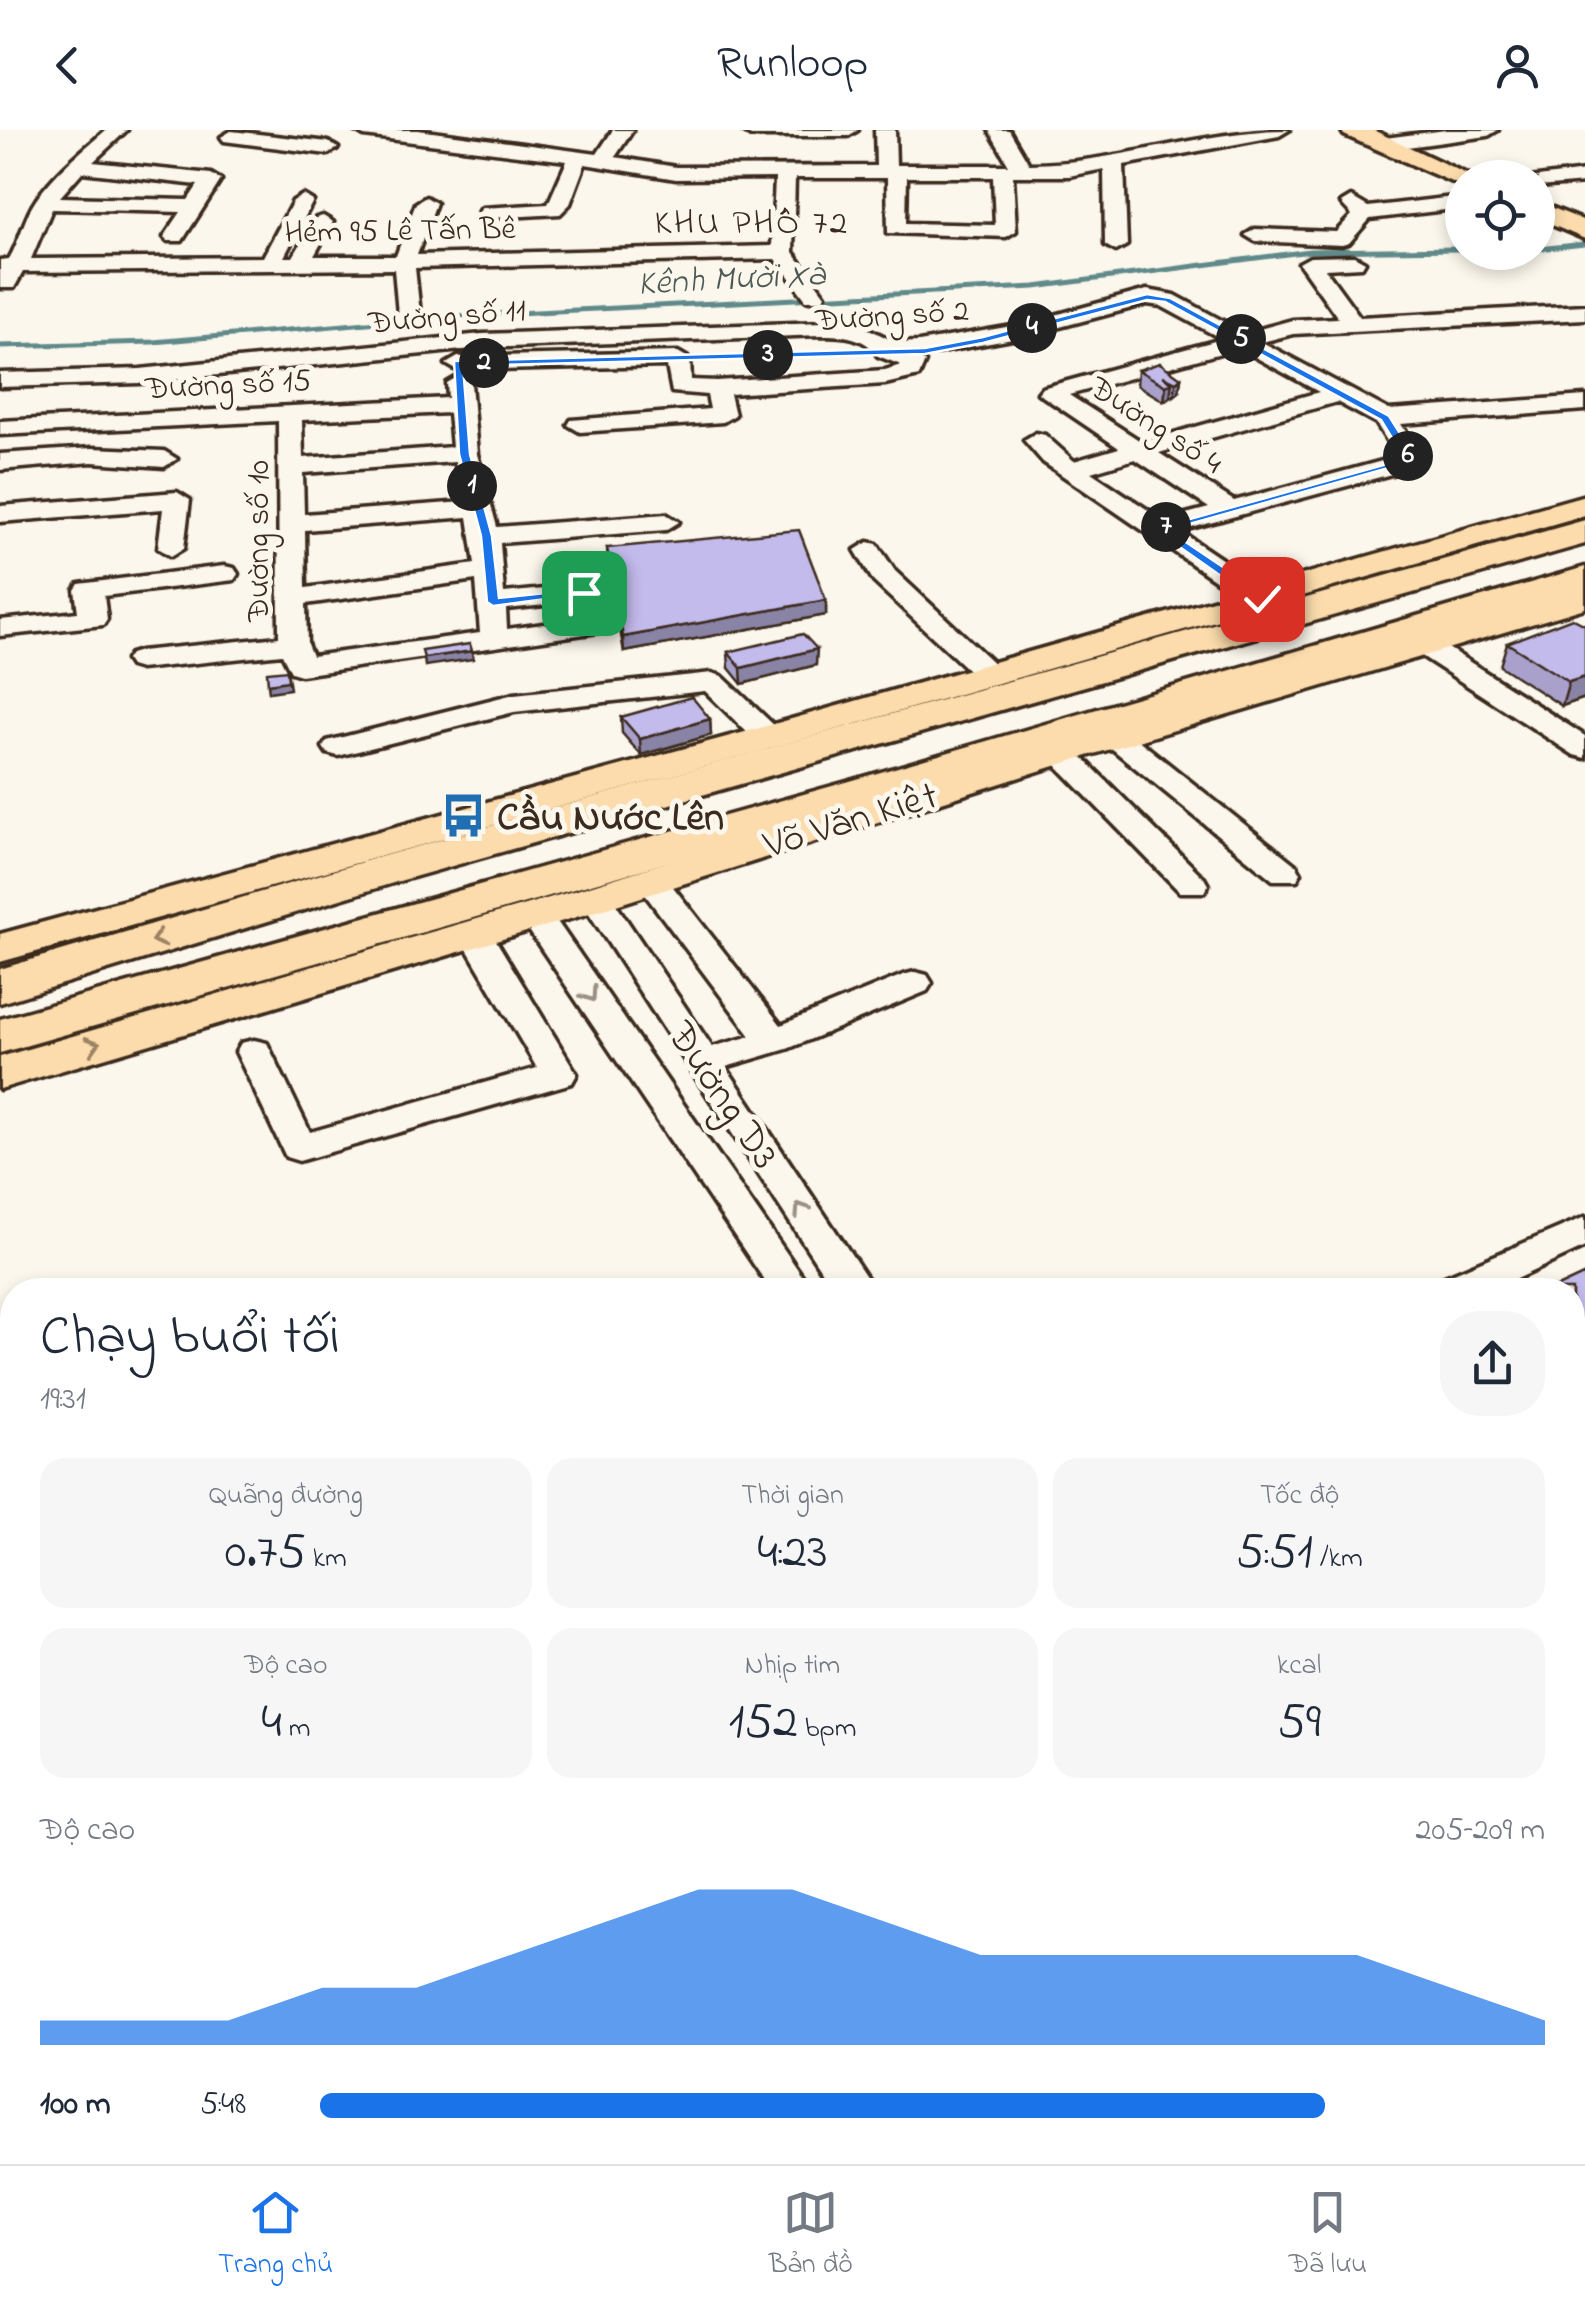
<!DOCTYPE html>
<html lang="vi">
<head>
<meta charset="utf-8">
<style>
	body { margin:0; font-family:"Indie Flower",sans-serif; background:#f6f6f7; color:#1f2937; height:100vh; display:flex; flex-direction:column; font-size:38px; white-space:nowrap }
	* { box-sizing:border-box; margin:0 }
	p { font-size:32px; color:#747a83 }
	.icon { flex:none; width:55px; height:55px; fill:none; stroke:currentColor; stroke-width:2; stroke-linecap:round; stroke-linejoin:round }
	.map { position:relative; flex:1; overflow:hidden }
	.panel { position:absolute; left:0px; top:1148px; width:1585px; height:888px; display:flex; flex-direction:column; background:#fff; border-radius:40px 40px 0 0; box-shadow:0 5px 15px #0003 }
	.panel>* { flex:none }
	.tools { position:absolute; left:1445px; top:30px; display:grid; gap:20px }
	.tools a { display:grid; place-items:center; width:110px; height:110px; border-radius:50%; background:#fff; box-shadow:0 5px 15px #0003; font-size:50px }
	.pin { position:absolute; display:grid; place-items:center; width:85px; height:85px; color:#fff; margin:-42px; border-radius:20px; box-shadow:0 5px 15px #0006 }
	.km { position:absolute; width:50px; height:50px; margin:-25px; border-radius:50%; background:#222; color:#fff; font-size:28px; line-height:50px; text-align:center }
	.round { display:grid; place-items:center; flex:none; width:105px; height:105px; border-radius:40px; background:#f6f6f7 }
	.head { display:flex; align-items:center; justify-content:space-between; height:170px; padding:0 40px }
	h1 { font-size:55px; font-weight:600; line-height:75px }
	.stats { display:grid; grid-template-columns:repeat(3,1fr); gap:15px; height:170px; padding:10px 40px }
	.stats div { display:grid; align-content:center; border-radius:25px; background:#f6f6f7; text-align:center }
	.stats b { font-size:50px; font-weight:600 }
	.stats small { font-size:28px; font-weight:400 }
	.stats p { font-size:28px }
	.chart { height:280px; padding:20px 40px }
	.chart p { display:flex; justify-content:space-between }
	.chart svg { width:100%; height:180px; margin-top:10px; fill:#1a73e8; opacity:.7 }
	ul { padding:0 40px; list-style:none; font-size:32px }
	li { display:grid; grid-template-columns:160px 120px 1fr; align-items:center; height:75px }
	li i { height:25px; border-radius:12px; background:#1a73e8 }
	header { display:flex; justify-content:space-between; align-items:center; height:130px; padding:0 40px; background:#fff; font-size:45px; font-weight:600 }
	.tabs { display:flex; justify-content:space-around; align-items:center; height:140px; border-top:2px solid #e0e1e3; background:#fff; font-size:28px; color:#747a83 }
	.tabs a { display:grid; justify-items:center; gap:5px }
	.tabs .active { color:#1a73e8 }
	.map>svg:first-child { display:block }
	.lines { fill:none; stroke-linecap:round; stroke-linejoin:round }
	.stream { stroke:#60898a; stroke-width:5 }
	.minor-casing { stroke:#3b2a1e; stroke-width:7 }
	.major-casing { stroke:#3b2a1e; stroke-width:7 }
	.highway-casing { stroke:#3b2a1e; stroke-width:7 }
	.minor { fill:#fbf7ec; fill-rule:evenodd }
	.major { fill:#fcdcac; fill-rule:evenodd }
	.highway { fill:#fcdcac; fill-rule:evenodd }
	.wall { fill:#a9a1cc; stroke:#3b2a1e; stroke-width:2.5 }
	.shaded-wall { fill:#8983a6; stroke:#3b2a1e; stroke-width:2.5 }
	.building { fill:#c4bbed; stroke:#3b2a1e; stroke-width:2.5 }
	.oneway { stroke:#9c8365 }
	.oneway2 { stroke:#9b9085 }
	.route { fill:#1a73e8; stroke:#fff; stroke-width:2.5 }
	.labels { text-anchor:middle; stroke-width:10; stroke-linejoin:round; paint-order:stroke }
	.far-street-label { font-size:32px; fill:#3b2a1e; stroke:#fbf7ec }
	.far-neighbourhood-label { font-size:35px; letter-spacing:2.5px; fill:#3b2a1e; stroke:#fbf7ec }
	.far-water-label { font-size:35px; font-style:italic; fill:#4d5954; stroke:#fbf7ec }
	.poi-label { font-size:40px; font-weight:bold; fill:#3b2a1e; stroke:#fbf7ec; text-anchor:start }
	.street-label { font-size:40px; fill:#3b2a1e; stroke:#fbf7ec }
</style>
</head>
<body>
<header><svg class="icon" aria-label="back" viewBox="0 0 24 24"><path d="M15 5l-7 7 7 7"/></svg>Runloop<svg class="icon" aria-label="person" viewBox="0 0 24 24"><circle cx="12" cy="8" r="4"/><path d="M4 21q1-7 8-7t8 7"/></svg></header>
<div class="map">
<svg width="1585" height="2034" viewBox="0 0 1585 2034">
	<rect width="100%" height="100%" fill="#fbf7ec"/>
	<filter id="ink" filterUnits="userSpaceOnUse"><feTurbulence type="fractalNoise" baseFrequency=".01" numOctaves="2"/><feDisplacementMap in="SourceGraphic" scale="20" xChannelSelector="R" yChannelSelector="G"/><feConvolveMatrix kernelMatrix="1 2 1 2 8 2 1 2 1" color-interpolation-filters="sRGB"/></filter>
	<g filter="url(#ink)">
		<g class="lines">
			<g class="stream">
				<polyline points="1538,119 1585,114"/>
				<polyline points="0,216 153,212 435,187 1035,157 1310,121 1462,119"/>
			</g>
			<defs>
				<g id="minor">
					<path d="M106,0h21l-34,32 118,12 10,6 -39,61h-14l-4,-4 17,-25 -129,-3 -21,50 232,-2 30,-56 10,-6 10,6 -29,56h9l23,-39 7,-2 10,6 -19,34h82l20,-53 10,-6 10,6 -19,52 355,-9 3,-68 -99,1 -91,-15 -15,40 -10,10 -71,4 -7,-2 -3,-4 3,-4 66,-4 19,-43 -203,-25 -10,-6h64l179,24 16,-24h20l-18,27 61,10 200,-1 -1,-36h20l1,35h113l-20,-35h20l20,34c88,0 172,-34 260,-34l-10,6 -155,29 3,80 -11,6 -11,-6 -1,-76 -35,7h-56l3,55 -10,6 -118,-4 -1,-55h-92l-2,74 32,43 -3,5h-16l-30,-41 -361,9 5,46 -11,7 -11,-7 -4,-45 -371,3 -9,16h-14v-28l9,-1c11,-18 15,-42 27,-59 18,-27 46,-49 70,-70zM82,42l116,13 -10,15 -128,-3zM907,47h86l2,48 -89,-2z"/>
					<polygon points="741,0 858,0 848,6 751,6"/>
					<polygon points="1446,0 1498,0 1488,6 1385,20 1375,14 1385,8"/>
					<polygon points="231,1 328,12 338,18 328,24 224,11 221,7"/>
					<polygon points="1585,41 1585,53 1538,57 1538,48 1530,48"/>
					<polygon points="1462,66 1462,78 1370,89 1349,113 1342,115 1255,111 1245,105 1255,99 1336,102 1352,85 1341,73 1351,67 1368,77"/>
					<path d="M1354,126l11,6 -3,5 -37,2 35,48 225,-12v14l-292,15 -31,8 127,68 196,-14v14l-184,14 24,37 -4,5 -241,65 92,62 4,6 -14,8 -10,-2 -209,-143 -19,-22 12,-7 9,2 29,26 45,-13 -81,-55 4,-5 180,-49 -61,-33 -14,-2 -129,34 -99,18 6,6 -6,14 -34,8 -155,10 5,21 -12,7 -143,10 -12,-7 3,-5 139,-11 -3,-14 -35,-3 -5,-26 -209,5 -12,-7 12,-7 220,-5 12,7 1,21 26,1 168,-11 16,-5 -23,-9c-13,-20 -35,-21 -58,-21l-338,13 -342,35 -140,4v-14l140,-4 342,-35 371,-13 44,22 22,-1 99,-17 129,-35 28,5 70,38 47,-13 46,-2 -39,-55 11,-6zM1239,218l80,44 -177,50 -73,-47zM1337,272l39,21 21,34 -163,44 -75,-48zM1135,329l74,49 -46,12 -72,-48z"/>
					<path d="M459,246l12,7 6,71 20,73 169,-13 13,8 -13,8 -166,13 4,50 80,-8 14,8 -14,8 -78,8 1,20 88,-12 10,2 4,6 -4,6 -304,44 -10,-3 -9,-18 -142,15 -10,-3 -4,-6 4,-6 10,-3 139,-14 -1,-216 -278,14v-14l448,-23 -1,-15zM449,283l3,34 -149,11 -1,-38zM455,332l9,40 -160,12 -1,-41zM468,387l7,47 -169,24 -1,-58zM476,450l4,53 -168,23 -5,-12 -1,-40z"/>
					<polygon points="92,318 164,321 177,329 164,337 92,332 0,340 0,324"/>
					<polygon points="177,362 190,370 184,418 171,426 158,418 163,379 0,392 0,376"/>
					<polygon points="868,412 877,414 895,441 1000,539 1004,545 1000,551 980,551 874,452 855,420"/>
					<polygon points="224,436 234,438 238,444 234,450 104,466 107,489 103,495 0,506 0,490 78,482 75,460 79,454"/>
					<polygon points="1424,506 1434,509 1585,606 1585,628 1574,625 1414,521 1410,515 1414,509"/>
					<polygon points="712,543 722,546 780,601 784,607 780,613 758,613 705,561 514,582 338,626 327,623 323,617 327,611 514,564"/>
					<polygon points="1116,598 1127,601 1297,736 1301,743 1297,750 1273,750 1105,613 1101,607 1105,601"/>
					<polygon points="1060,613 1071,616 1204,748 1208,755 1204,762 1180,762 1049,628 1045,622 1049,616"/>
					<polygon points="651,741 663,744 781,895 903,845 915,842 927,845 932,853 927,861 787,919 726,937 875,1160 834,1160 579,768 583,761 595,758 607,761 712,917 751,906 635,751 639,744"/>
					<polygon points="535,774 547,777 812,1160 771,1160 518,784 523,777"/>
					<polygon points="474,791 486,794 577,944 572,953 299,1031 286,1027 236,922 241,913 254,910 267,913 310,1002 537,938 457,802 462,794"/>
					<polygon points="1585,1087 1585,1117 1492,1160 1434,1160 1440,1149"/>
					<polygon points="12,1576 12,1688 0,1693 0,1581"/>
					<polygon points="1585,1769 1585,1819 1572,1820 1572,1770"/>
					<polygon points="1081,2022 1137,2022 1139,2034 1083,2034"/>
					<polygon points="1137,2022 1193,2022 1196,2034 1140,2034"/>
				</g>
				<g id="major">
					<polygon points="1341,0 1373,0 1475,48 1462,48 1462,55 1454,53 1344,5"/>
					<polygon points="1538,72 1585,91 1585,109 1538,89"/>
					<polygon points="1585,365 1585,385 782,615 0,832 0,804 756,599"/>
					<polygon points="1585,457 1585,478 1074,630 610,777 0,959 0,927 580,759 1046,614"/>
				</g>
				<g id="highway">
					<polygon points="1585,390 1585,414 403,750 0,873 0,839 369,730"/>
					<polygon points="1585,437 1585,462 875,673 0,923 0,889 843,653"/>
				</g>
			</defs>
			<use href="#minor" class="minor-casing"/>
			<use href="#major" class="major-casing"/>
			<use href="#highway" class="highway-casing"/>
			<use href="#minor" class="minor"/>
			<use href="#major" class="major"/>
			<use href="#highway" class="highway"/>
		</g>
		<g class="wall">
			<polygon points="1138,240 1181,248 1179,262 1174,266 1170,265 1170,267 1164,271 1137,255"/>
			<polygon points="607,418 826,470 826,485 624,522 608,433"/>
			<polygon points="1585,495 1585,568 1562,576 1500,536 1507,513"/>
			<polygon points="728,522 816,535 742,554 729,538"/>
			<polygon points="621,587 710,589 711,605 641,625 622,603"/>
			<polygon points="1585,1144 1585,1391 1572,1397 1572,1160"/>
			<polygon points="1572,1562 1585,1562 1585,1756 1572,1757"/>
			<polygon points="12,1616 12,1721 0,1699 0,1679"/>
			<polygon points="944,2022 1035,2022 1037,2034 945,2034"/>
		</g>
		<g class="shaded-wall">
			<polygon points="1181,248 1179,262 1174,266 1176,252"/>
			<polygon points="1172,252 1170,267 1164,271 1166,256"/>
			<polygon points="826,470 826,485 624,522 623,507"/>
			<polygon points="817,519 816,535 742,554 741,538"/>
			<polygon points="472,521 473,529 425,536 424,528"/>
			<polygon points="287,540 290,559 269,562 268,554"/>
			<polygon points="1585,547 1585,568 1562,576 1569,552"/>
			<polygon points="710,589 711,605 641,625 640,609"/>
			<polygon points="1585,1356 1585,1391 1572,1397 1572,1362"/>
			<polygon points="227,2022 249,2022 248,2034 226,2034"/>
		</g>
		<g class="building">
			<polygon points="1160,233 1181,248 1176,252 1163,246 1172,252 1166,256 1138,240"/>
			<polygon points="799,400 826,470 623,507 607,418"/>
			<polygon points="1572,488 1585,495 1585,547 1569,552 1507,513"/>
			<polygon points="803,504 817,519 741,538 728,522"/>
			<polygon points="470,514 472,521 424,528 422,521"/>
			<polygon points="287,540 288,551 268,554 267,542"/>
			<polygon points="692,567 710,589 640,609 621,587"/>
			<polygon points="1585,1144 1585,1195 1572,1182 1572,1160 1551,1160"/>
			<polygon points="1572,1236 1585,1249 1585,1356 1572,1362"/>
			<polygon points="1572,1562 1585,1562 1585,1716 1572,1717"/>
			<polygon points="12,1616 12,1693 0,1694 0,1679"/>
			<polygon points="12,1996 12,2022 227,2022 226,2034 0,2034 0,1997"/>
			<polygon points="332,2022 769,2022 770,2034 331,2034"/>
			<polygon points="954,2022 1035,2022 1037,2034 955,2034"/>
		</g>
		<defs><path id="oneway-chevron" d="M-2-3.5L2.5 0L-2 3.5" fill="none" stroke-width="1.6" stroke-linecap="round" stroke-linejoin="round" transform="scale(2.5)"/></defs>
		<g class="oneway">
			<use href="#oneway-chevron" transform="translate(158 809) rotate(163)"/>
			<use href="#oneway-chevron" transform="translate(93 915) rotate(-17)"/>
		</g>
		<g class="oneway2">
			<use href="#oneway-chevron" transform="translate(590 865) rotate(56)"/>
			<use href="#oneway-chevron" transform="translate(801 1079) rotate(-123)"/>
		</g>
	</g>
	<polygon class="route" points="1147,164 1170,168 1389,286 1417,330 1168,400 1266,466 1266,472 1258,472 1154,399 1405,329 1381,290 1165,172 1147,170 983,213 925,224 463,236 470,324 492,406 499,468 584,459 590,463 493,476 487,472 481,406 459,324 454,231 925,218 983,207"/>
	<defs>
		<symbol id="bus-bare" viewBox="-9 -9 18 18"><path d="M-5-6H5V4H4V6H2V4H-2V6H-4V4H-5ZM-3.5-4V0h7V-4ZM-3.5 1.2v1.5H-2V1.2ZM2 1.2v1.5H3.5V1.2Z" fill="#1f6fb2" stroke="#fbf7ec" stroke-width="2.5" paint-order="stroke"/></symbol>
	</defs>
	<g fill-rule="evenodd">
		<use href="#bus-bare" x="432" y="654" width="63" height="63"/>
	</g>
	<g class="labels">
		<g class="far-street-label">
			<text transform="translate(400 99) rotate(-1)" y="11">Hẻm 95 Lê Tấn Bê</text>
			<text transform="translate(892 184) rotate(-4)" y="11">Đường số 2</text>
			<text transform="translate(447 185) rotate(-5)" y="11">Đường số 11</text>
			<text transform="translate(228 253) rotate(-3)" y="11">Đường số 15</text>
			<text transform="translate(1157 294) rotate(33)" y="11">Đường số 4</text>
			<text transform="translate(257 411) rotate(-90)" y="11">Đường số 10</text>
		</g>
		<g class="far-neighbourhood-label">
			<text x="752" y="103">KHU PHỐ 72</text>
		</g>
		<g class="far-water-label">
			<text transform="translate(731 147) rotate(-3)" y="12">Kênh Mười Xà</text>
		</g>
		<g class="poi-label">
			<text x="497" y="699">Cầu Nước Lên</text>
		</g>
		<g class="street-label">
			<text transform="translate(850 688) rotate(-17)" y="14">Võ Văn Kiệt</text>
			<text transform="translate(725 964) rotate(56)" y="14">Đường D3</text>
		</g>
	</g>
</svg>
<div class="tools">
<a><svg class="icon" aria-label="locate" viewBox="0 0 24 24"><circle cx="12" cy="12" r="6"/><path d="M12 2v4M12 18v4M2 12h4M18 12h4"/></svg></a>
</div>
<div class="pin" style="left:584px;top:463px;background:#1e9e55"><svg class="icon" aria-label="arrive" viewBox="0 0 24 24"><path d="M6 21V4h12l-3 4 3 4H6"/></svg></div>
<div class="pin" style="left:1262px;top:469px;background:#d93025"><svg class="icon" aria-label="check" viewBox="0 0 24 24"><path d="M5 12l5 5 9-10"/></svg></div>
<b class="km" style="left:472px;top:356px">1</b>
<b class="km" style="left:484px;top:233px">2</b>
<b class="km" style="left:768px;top:225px">3</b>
<b class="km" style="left:1032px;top:198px">4</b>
<b class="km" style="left:1241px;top:209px">5</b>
<b class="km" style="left:1408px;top:326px">6</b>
<b class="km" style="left:1166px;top:397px">7</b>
<section class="panel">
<div class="head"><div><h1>Chạy buổi tối</h1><p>19:31</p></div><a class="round"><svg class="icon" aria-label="share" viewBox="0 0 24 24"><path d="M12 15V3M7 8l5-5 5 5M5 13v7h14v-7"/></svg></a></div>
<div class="stats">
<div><p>Quãng đường</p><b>0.75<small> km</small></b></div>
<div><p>Thời gian</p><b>4:23</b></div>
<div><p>Tốc độ</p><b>5:51<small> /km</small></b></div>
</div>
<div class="stats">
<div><p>Độ cao</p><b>4<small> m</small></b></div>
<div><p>Nhịp tim</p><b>152<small> bpm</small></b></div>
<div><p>kcal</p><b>59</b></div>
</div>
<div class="chart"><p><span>Độ cao</span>205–209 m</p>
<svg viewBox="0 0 160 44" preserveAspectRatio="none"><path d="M0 44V38L10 38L20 38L30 30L40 30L50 22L60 14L70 6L80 6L90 14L100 22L110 22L120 22L130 22L140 22L150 30L160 38V44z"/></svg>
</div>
<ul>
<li><b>100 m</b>5:48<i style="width:82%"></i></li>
</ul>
</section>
</div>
<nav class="tabs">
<a class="active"><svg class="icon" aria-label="home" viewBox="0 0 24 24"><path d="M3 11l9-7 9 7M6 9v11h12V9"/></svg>Trang chủ</a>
<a><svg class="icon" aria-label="map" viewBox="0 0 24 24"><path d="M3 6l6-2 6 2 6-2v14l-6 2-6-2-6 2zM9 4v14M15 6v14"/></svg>Bản đồ</a>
<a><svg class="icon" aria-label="saved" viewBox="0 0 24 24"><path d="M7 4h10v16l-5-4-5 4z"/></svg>Đã lưu</a>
</nav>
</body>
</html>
